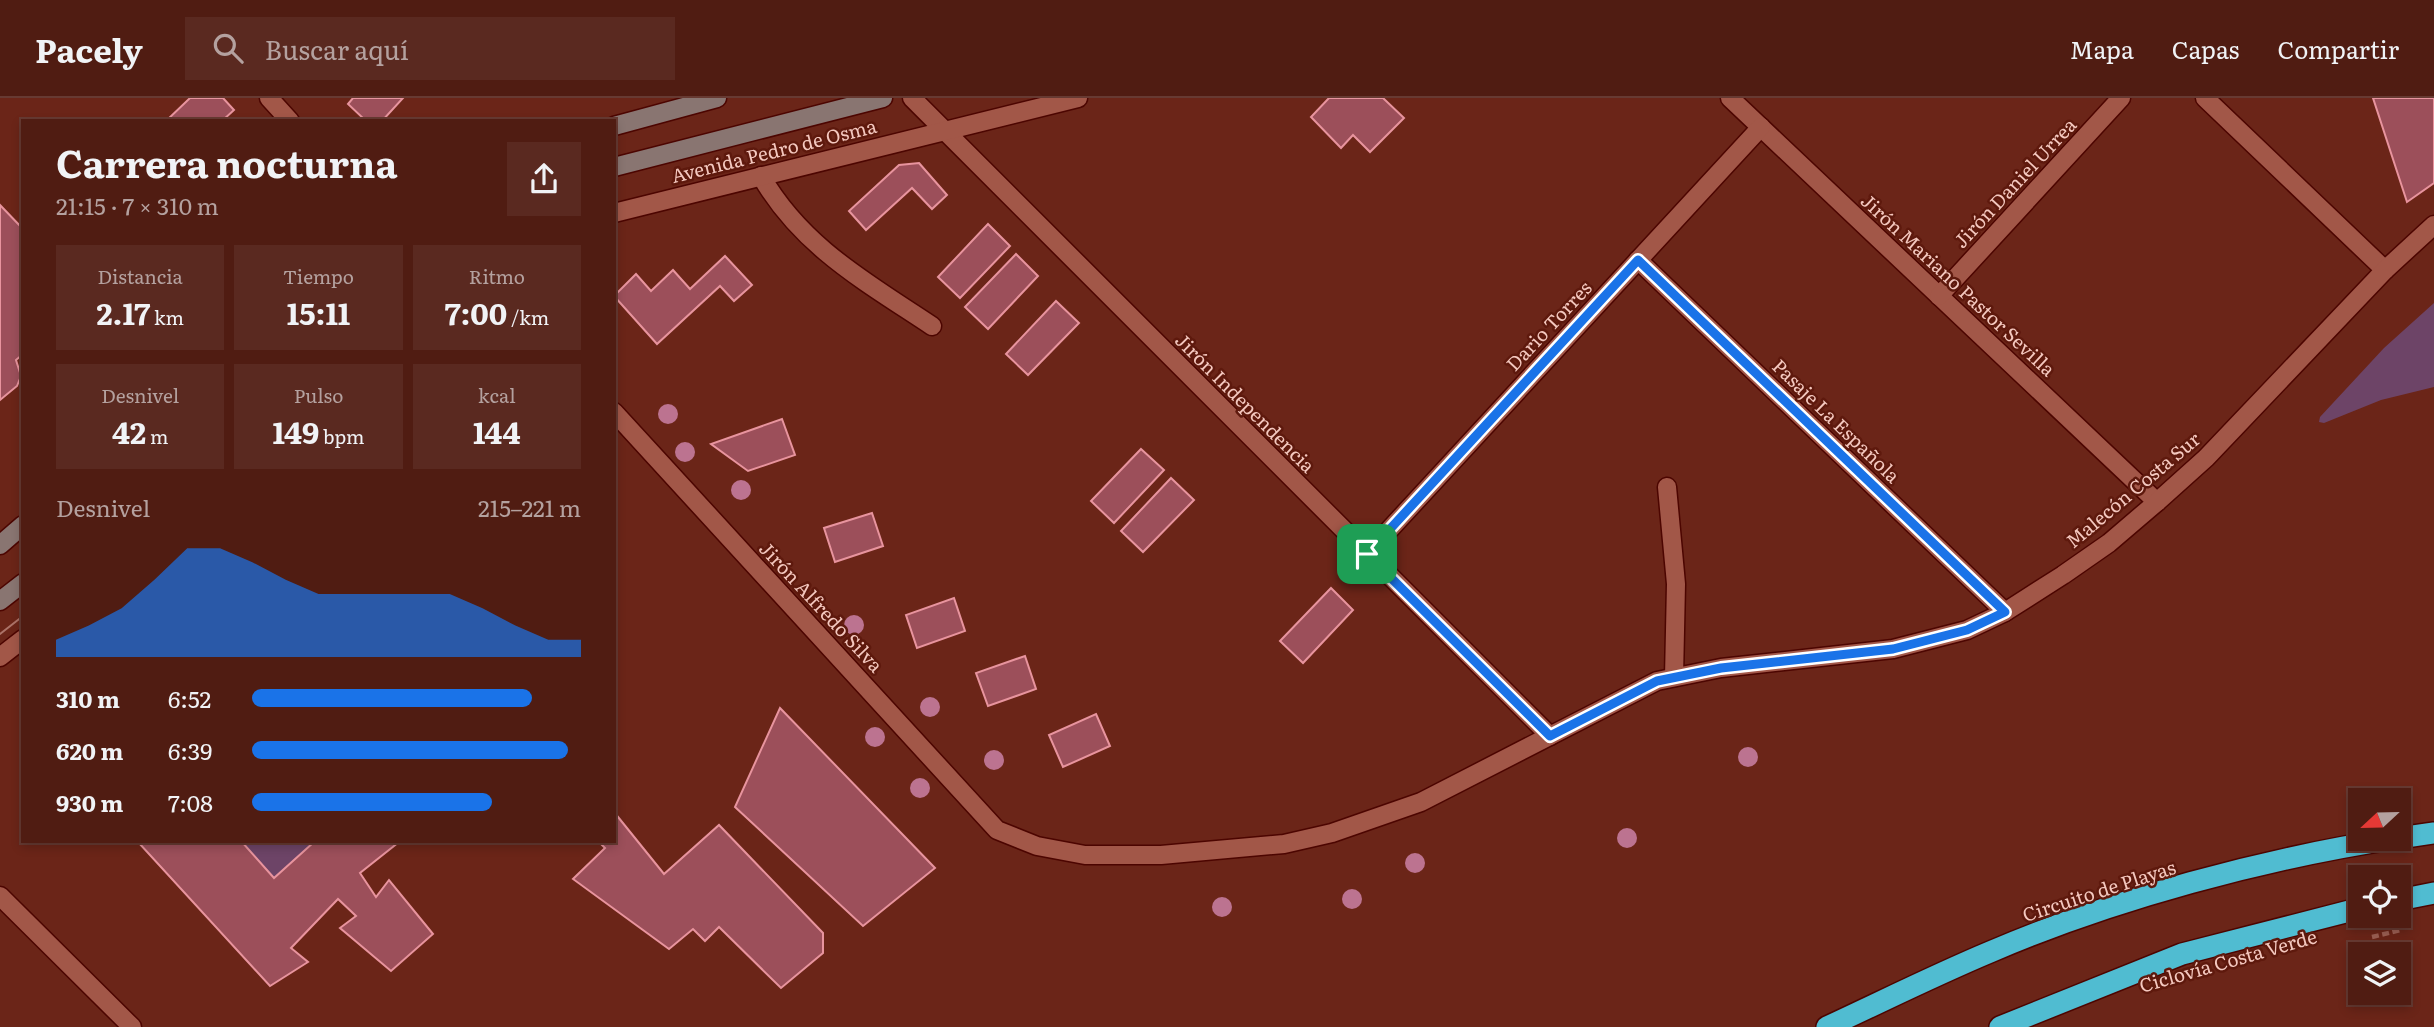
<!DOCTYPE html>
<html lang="es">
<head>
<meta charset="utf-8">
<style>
	body { margin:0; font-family:Literata,serif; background:#5a2920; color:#f1f3f6; height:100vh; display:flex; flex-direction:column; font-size:26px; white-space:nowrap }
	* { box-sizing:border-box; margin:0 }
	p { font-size:23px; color:#b4a19f }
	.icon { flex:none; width:38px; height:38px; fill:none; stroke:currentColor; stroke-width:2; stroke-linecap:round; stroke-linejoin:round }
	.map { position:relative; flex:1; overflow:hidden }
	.details { position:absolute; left:21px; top:21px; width:595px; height:724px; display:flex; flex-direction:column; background:#501c12; border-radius:0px; box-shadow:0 4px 10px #0003,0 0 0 2px #673a32 }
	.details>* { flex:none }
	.needle { width:46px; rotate:248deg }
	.tools { position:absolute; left:2348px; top:690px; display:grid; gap:14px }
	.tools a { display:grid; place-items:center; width:63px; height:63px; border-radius:0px; background:#501c12; box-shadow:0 4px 10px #0003,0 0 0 2px #673a32; font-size:35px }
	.pin { position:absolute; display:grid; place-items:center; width:60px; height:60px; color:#fff; margin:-30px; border-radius:14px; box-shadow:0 4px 10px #0006 }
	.round { display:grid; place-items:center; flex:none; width:74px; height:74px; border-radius:0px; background:#5a2920 }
	.headline { display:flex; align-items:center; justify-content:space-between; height:119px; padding:0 35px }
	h1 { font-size:38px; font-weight:700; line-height:52px }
	.figures { display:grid; grid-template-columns:repeat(3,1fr); gap:10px; height:119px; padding:7px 35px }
	.figures div { display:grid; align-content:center; border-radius:0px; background:#5a2920; text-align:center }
	.figures b { font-size:30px; font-weight:700 }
	.figures small { font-size:19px; font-weight:400 }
	.figures p { font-size:19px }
	.chart { height:196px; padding:14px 35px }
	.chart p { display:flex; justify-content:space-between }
	.chart svg { width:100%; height:126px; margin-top:7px; fill:#1a73e8; opacity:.7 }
	ul { padding:0 35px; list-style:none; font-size:23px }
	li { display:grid; grid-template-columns:112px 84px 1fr; align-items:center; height:52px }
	li i { height:18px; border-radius:9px; background:#1a73e8 }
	header { display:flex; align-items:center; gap:42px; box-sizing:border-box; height:98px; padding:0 35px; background:#501c12; border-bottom:2px solid #673a32 }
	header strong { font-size:33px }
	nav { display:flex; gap:38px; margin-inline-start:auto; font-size:24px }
	.search { width:490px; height:63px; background:#5a2920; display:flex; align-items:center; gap:18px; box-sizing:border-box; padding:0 24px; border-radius:0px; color:#b4a19f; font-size:26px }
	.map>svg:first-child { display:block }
	.green { fill:#6d4467 }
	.building { fill:#9c4f5a; stroke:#e8949e; stroke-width:2 }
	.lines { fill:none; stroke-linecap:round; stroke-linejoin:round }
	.lane-casing { stroke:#4c0500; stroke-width:21 }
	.street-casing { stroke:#4c0500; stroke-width:21 }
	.secondary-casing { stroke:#4c0500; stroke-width:21 }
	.highway-casing { stroke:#4c0500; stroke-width:24 }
	.path { stroke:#9c5f53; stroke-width:4.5; stroke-dasharray:7 3.5; stroke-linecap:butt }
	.lane { stroke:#a25748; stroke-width:18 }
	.street { stroke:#a25748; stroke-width:18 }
	.secondary { stroke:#897571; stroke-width:18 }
	.highway { stroke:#50bcd1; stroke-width:21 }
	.tram { stroke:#ac7368; stroke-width:2 }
	.tree { fill:#bc7390 }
	.route-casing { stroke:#fff; stroke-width:14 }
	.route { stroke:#1a73e8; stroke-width:9 }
	.labels { text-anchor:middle; stroke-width:5; stroke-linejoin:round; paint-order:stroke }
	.street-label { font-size:19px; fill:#f4c8bf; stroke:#5e190d }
</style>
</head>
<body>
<header>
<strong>Pacely</strong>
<div class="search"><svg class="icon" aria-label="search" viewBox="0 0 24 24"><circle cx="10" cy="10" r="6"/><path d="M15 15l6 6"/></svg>Buscar aquí</div>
<nav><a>Mapa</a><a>Capas</a><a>Compartir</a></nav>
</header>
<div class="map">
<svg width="2434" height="929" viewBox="0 0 2434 929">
	<rect width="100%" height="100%" fill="#6b2518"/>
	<g class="green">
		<polygon points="2434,205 2434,289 2381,302 2324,325 2319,324 2320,319 2384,250"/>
		<polygon points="242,744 314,744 274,780"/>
	</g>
	<g class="building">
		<polygon points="190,0 223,0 234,12 222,23 166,23"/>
		<polygon points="353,0 403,0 382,23 366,23 348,6"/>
		<polygon points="1329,0 1383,0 1404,20 1370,54 1353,37 1341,50 1311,19"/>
		<polygon points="2373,0 2434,0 2434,85 2407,104"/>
		<polygon points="919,65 947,97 932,111 912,90 866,132 849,113 899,67"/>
		<polygon points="0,107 23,131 23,256 16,262 21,278 17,288 0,302"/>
		<polygon points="988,126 1010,148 960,200 938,179"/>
		<polygon points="1016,156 1038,178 988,231 965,209"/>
		<polygon points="725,158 752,187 734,203 720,188 657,246 614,198 636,176 651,193 673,172 690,191"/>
		<polygon points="1056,203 1079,225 1028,277 1006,256"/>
		<polygon points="782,321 795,357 748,373 711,346"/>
		<polygon points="1141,351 1164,372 1114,425 1091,403"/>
		<polygon points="1171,380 1194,402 1143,454 1121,433"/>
		<polygon points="872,415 883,448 835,464 824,430"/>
		<polygon points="1331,490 1353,512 1303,565 1280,543"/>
		<polygon points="954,500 965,533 917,550 906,517"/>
		<polygon points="1025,558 1036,591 988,608 976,575"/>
		<polygon points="780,610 935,770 863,828 735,709"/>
		<polygon points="1096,616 1110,648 1063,669 1049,637"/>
		<polygon points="614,714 664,776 719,727 823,835 823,855 781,890 719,829 705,843 693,831 669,851 573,781 605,750 599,744 614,744"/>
		<polygon points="138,744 242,744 274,780 314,744 399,744 360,775 376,799 389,782 433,836 391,873 340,830 356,818 338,801 291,850 308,864 270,888"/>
	</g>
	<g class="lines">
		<defs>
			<path id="lane" d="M761,78c41,71 105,106 171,150"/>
			<g id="street">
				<polyline points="269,0 290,23"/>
				<polyline points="912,0 1550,638"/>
				<polyline points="1730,0 2157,404"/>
				<polyline points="2205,0 2385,172"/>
				<polyline points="614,115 1078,0"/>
				<polyline points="1638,162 2005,514"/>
				<polyline points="1939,198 2121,0"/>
				<polyline points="614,314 997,732 1037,748 1085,757 1161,757 1284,746 1332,735 1421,704 1657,583 1721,570 1893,551 1967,532 2005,514 2063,477 2109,445 2157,404 2206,360 2385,172 2434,127"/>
				<polyline points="1667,389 1676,486 1674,579"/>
				<polyline points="1367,456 1761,29"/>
				<polyline points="0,559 23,541"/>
				<polyline points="0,798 132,929"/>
			</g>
			<g id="secondary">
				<polyline points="614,28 717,0"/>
				<polyline points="614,69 883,0"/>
				<polyline points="0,447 23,427"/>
				<polyline points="0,503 23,485"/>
			</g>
			<g id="highway">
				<polyline points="2399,740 2434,735"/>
				<polyline points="2399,802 2434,795"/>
				<path d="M1827,929c54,-25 108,-52 163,-75 123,-53 276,-94 408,-114"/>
				<polyline points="2000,929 2182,856 2361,810"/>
			</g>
		</defs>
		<use href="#lane" class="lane-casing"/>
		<use href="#street" class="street-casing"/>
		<use href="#secondary" class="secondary-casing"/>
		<use href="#highway" class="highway-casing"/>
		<polyline class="path" points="2372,839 2401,832"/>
		<use href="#lane" class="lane"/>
		<use href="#street" class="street"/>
		<use href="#secondary" class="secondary"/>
		<use href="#highway" class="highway"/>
		<polyline class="tram" points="0,536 23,518"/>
	</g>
	<g class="tree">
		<circle cx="668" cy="316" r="10"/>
		<circle cx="685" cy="354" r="10"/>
		<circle cx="741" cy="392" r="10"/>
		<circle cx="854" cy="527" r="10"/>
		<circle cx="930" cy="609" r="10"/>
		<circle cx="875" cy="639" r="10"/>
		<circle cx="1748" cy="659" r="10"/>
		<circle cx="994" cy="662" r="10"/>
		<circle cx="920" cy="690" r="10"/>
		<circle cx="1627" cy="740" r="10"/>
		<circle cx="1415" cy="765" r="10"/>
		<circle cx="1352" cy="801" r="10"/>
		<circle cx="1222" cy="809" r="10"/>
	</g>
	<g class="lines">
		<defs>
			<polygon id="route" points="1638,162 2005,514 1967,532 1893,551 1721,570 1657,583 1550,638 1367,456"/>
		</defs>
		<use href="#route" class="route-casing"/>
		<use href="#route" class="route"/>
	</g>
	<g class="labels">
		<g class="street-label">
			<text transform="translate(774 53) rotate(-14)" y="7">Avenida Pedro de Osma</text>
			<text transform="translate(2015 85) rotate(-47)" y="7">Jirón Daniel Urrea</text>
			<text transform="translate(1958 187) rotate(43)" y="7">Jirón Mariano Pastor Sevilla</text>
			<text transform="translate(1549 228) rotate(-47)" y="7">Dario Torres</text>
			<text transform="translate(1245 305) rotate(45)" y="7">Jirón Independencia</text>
			<text transform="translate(1836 323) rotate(44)" y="7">Pasaje La Española</text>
			<text transform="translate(2133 392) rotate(-40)" y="7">Malecón Costa Sur</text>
			<text transform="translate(821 509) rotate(47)" y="7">Jirón Alfredo Silva</text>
			<text transform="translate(2099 793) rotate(-18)" y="7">Circuito de Playas</text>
			<text transform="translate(2228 863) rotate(-16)" y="7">Ciclovía Costa Verde</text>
		</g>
	</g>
</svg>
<div class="tools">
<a><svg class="needle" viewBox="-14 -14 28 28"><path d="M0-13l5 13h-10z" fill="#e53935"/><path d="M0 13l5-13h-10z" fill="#b4a19f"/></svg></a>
<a><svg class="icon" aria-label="locate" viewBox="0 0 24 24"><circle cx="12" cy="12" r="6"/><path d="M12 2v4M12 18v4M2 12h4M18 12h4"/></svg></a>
<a><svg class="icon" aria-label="layers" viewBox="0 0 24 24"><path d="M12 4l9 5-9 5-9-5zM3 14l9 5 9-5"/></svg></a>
</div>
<div class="pin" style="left:1367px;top:456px;background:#1e9e55"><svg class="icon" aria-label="arrive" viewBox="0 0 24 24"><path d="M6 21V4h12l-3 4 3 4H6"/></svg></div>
<section class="details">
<div class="headline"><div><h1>Carrera nocturna</h1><p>21:15 · 7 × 310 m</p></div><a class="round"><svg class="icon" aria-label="share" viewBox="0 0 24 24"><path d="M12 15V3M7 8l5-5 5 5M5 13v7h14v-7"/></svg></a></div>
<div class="figures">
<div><p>Distancia</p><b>2.17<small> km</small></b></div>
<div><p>Tiempo</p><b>15:11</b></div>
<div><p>Ritmo</p><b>7:00<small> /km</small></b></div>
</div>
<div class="figures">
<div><p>Desnivel</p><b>42<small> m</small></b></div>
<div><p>Pulso</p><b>149<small> bpm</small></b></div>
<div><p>kcal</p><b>144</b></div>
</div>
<div class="chart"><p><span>Desnivel</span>215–221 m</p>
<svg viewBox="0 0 160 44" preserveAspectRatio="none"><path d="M0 44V38L10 33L20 27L30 17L40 6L50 6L60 11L70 17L80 22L90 22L100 22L110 22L120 22L130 27L140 33L150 38L160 38V44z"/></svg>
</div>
<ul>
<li><b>310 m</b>6:52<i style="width:85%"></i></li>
<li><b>620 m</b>6:39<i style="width:96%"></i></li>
<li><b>930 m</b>7:08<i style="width:73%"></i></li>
</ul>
</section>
</div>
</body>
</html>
